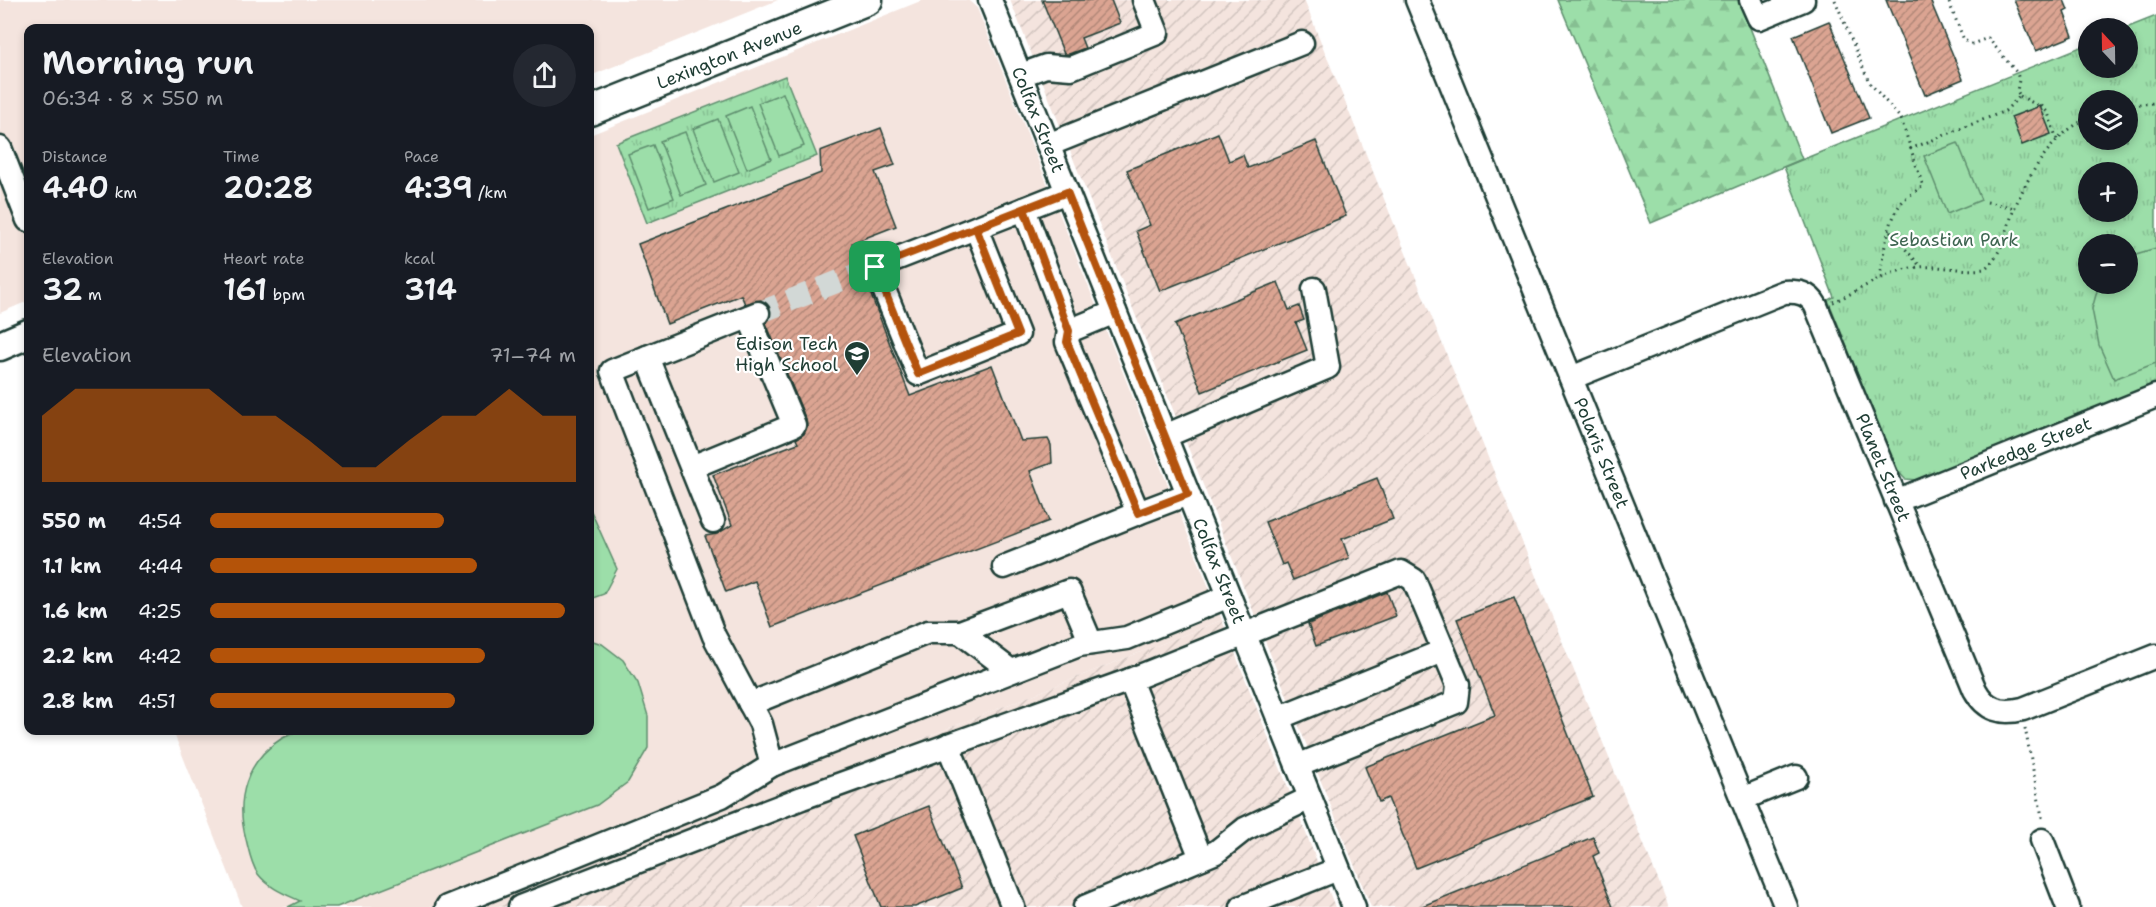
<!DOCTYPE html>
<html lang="en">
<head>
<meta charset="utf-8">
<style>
	body { margin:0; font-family:"Shantell Sans",sans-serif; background:#242831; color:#f1f3f6; height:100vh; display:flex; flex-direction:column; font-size:22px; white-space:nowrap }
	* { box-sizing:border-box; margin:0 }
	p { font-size:20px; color:#9ea1a6 }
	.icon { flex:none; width:33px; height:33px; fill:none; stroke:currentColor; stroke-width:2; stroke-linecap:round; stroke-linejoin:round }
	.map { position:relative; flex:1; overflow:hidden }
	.side { position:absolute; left:24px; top:24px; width:570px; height:711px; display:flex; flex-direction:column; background:#171b24; border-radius:12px; box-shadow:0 3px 9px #0003 }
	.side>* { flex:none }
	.needle { width:39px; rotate:338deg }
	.buttons { position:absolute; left:2078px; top:18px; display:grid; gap:12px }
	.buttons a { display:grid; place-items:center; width:60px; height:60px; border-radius:50%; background:#171b24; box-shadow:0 3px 9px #0003; font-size:30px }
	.pin { position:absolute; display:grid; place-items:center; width:51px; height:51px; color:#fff; margin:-26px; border-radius:12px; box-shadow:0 3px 9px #0006 }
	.round { display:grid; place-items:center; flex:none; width:63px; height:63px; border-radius:32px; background:#242831 }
	.summary { display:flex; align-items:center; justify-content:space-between; height:102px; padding:0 18px }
	h1 { font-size:33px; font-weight:600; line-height:45px }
	.stats { display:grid; grid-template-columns:repeat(3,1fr); gap:9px; height:102px; padding:6px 18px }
	.stats div { display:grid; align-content:center }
	.stats b { font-size:30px; font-weight:600 }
	.stats small { font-size:16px; font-weight:400 }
	.stats p { font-size:16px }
	.chart { height:168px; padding:12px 18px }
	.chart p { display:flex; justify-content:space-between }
	.chart svg { width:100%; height:108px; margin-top:6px; fill:#b45309; opacity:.7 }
	ul { padding:0 18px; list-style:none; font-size:20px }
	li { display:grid; grid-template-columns:96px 72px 1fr; align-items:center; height:45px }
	li i { height:15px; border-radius:8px; background:#b45309 }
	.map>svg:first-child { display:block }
	.built { fill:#f4e4de }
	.industrial { fill:url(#industrial-furrows) }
	.grass { fill:url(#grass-tufts); stroke:#5e8e6e; stroke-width:1.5; fill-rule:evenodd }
	.forest { fill:url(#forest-firs); stroke:#5e8e6e; stroke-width:1.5 }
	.pitch { fill:#9cdea9; stroke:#5e8e6e; stroke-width:1.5 }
	.building { fill:url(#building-hatch); stroke:#1f3d34; stroke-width:1.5 }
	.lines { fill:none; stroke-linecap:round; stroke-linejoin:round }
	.minor-tunnel { stroke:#d2d8d6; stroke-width:22; stroke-dasharray:22 11; stroke-linecap:butt }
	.minor-casing { stroke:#1f3d34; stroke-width:27 }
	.major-casing { stroke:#1f3d34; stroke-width:33 }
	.path { stroke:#1f3d34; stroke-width:3; stroke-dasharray:1.5 4.5; stroke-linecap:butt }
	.minor { stroke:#fff; stroke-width:22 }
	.major { stroke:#fff; stroke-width:28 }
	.route-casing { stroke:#fff; stroke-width:12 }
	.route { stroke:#b45309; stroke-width:8 }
	.labels { text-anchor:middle; stroke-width:4.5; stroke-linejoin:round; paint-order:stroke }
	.street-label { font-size:18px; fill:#1f3d34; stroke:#fff }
	.park-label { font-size:18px; fill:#3e6551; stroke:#fff }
	.poi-label { font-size:18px; fill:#1f3d34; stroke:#fff; text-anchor:end }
</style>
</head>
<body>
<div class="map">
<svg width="2156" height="907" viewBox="0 0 2156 907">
	<defs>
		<pattern id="industrial-furrows" width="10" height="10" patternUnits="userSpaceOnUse" patternTransform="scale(1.5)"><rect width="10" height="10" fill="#f4e4de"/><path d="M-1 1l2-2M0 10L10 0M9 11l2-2" fill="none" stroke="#d1c4bf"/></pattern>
		<pattern id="grass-tufts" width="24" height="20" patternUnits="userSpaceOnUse" patternTransform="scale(1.5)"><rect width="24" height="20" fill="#9cdea9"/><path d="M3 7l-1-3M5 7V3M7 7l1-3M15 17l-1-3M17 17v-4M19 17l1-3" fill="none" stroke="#86bf92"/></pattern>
		<pattern id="forest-firs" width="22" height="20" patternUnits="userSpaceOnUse" patternTransform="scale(1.5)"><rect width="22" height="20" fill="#9cdea9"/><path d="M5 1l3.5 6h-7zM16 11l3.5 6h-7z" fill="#86bf92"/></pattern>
		<pattern id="building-hatch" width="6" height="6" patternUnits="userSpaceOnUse" patternTransform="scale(1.5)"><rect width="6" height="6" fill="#dba492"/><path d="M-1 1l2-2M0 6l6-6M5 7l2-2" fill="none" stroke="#b18778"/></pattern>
	</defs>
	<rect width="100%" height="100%" fill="#fff"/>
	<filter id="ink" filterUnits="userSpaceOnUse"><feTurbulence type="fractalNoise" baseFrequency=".0167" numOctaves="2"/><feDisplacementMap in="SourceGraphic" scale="12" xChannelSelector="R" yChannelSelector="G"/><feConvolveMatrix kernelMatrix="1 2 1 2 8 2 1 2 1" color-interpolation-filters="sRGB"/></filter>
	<g filter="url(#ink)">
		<g class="built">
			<polygon points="0,0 778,0 590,76 590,28 28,28 28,301 0,313"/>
			<polygon points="923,0 968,0 977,8 1222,620 496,907 242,907 173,731 590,730 590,135"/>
		</g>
		<g class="industrial">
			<polygon points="1010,0 1304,0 1669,907 1371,907"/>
			<polygon points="1222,620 1335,907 496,907"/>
		</g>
		<g class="grass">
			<path d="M2156,16v368l-239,96 -12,-1 -9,-10 -68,-169 6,-3 -50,-130 304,-123v24h39l-1,-40zM2088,100h39v40h-39zM2088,172h39v40h-39zM2088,244h39v40h-39z"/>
			<polygon points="785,76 817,156 647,223 616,143"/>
		</g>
		<polygon class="forest" points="1558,0 1739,0 1802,159 1651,223"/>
		<g class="pitch">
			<polygon points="783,93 804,146 779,156 758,103"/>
			<polygon points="750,106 771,159 747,169 726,116"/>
			<polygon points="718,119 739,172 714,182 693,129"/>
			<polygon points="685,132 706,185 681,195 660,141"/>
			<polygon points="1958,143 1981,200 1947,214 1924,156"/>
			<polygon points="653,145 674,198 649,208 628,154"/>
			<polygon points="2156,248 2156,363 2114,379 2099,345 2092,309 2099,284 2127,284 2127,260 2136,254"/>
			<polygon points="590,509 617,569 604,594 590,599"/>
			<path d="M590,640l12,4 21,16 15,23 10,33v32l-20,34 -31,23 -260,102h-49l12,-6c-15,-7 -31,-13 -42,-27 -7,-10 -9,-23 -12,-35 -11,-39 0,-78 35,-100 6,-4 15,-6 22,-9h287z"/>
		</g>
		<g class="building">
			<polygon points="1042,0 1111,0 1120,23 1081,38 1085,48 1069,54 1064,54"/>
			<polygon points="1886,0 1930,0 1963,79 1925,95"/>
			<polygon points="2014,0 2064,0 2068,10 2064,12 2073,36 2036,51"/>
			<polygon points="1829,21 1869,118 1831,133 1793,36"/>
			<polygon points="2040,106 2051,134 2022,145 2011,117"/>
			<polygon points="881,128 895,165 875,172 896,226 852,243 859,262 857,268 858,274 866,282 910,396 992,365 1021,441 1048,439 1051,445 1052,463 1030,471 1049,521 772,627 755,581 726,592 705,536 717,534 732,525 713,475 798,443 796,439 804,434 807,427 806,420 766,323 771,316 771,309 767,303 761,300 745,304 741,295 667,324 638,244 821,173 820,151"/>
			<polygon points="1218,133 1229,161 1243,155 1248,168 1316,141 1346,216 1160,291 1136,231 1150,225 1127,170"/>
			<polygon points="1278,282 1289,310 1299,306 1304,320 1296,323 1307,350 1202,392 1175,324"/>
			<polygon points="1377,478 1393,519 1342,539 1349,558 1293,580 1286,563 1282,565 1265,522"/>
			<polygon points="1387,592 1396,616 1316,646 1308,624"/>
			<polygon points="1514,597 1593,797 1416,868 1388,798 1379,802 1365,767 1495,715 1457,619"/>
			<polygon points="929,806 962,888 915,907 881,907 853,836"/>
			<polygon points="1593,837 1599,853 1593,856 1613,907 1420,907"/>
		</g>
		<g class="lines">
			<polyline class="minor-tunnel" points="758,313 870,269"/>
			<defs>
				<g id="minor">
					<path id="s1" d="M990,0l364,907"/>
					<path id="s2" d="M1417,0l369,907"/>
					<polyline points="1751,0 1759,18 1803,0"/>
					<polyline points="1021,75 1046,66 1071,68 1157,33 1144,0"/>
					<polyline points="1048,145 1302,43"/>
					<polyline points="0,148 28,220"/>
					<polyline points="1067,192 1024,209 1069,331 1067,342 1138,513 1188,494"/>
					<polyline points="875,267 918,374 1018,334 976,228"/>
					<polyline points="870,269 1024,209"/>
					<polyline points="758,313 612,371 714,636 761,724 772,765"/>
					<polyline points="1069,331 1115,312"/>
					<polyline points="647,357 713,521"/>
					<path id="s3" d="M1571,378l213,-86c14,-1 25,1 32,14l159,384c11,20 26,24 48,19l133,-53"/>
					<polyline points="1165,436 1328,367 1314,289"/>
					<polyline points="692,467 794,425 749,317"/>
					<path id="s4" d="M1896,501l260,-105"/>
					<polyline points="1004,567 1138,513"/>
					<polyline points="1011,671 960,632 1069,591 1091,643"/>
					<polyline points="1130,680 1201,858"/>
					<polyline points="750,704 928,632 960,632"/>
					<polyline points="1278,718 1443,651"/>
					<polyline points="948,745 1013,907"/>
					<polyline points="1742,799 1796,777"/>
					<polyline points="2042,840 2068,907"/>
					<polyline points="447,907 722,796 772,765 1079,645 1127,638 1229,596"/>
					<polyline points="520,907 802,798 1130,680 1401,572 1414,580 1458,685 1456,702 1297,766"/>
					<polyline points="1085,907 1216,852 1245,829 1310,798"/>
					<polyline points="1242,907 1338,869"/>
				</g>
				<g id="major">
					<path id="s5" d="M590,111l278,-111"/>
					<polyline points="0,346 28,334"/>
				</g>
			</defs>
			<use href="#minor" class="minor-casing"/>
			<use href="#major" class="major-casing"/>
			<g class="path">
				<path d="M1835,0l34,82 32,37 22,67c-6,5 -14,9 -19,14 -14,13 -23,58 -23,76"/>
				<polyline points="2020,96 2035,104 2041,105 2048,113 2057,140"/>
				<polyline points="2127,105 2156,103"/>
				<polyline points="1910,149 2005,111 2020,96 2017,91 2019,80 2017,73 1988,38 1972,44 1964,40 1948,0"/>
				<polyline points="1987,202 2015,208"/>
				<polyline points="1890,231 1920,266"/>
				<path d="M1833,302c29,-12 53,-32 86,-35 21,-2 44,5 65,2 20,-15 22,-41 31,-62 15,-35 38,-73 73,-89"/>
				<polyline points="2025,728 2043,822"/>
			</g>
			<use href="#minor" class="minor"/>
			<use href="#major" class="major"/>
		</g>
	</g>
	<g class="lines" filter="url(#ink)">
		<defs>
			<polyline id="route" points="875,267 1067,192 1188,494 1138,513 1067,342 1069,331 1024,209 976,228 1018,334 918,374 875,267"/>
		</defs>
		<use href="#route" class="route-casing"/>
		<use href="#route" class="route"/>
	</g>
	<defs>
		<symbol id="school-pin" viewBox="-11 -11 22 30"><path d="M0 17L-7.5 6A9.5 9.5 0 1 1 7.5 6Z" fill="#1f3d34" stroke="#fff"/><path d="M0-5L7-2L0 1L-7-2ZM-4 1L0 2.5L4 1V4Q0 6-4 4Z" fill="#fff"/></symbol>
	</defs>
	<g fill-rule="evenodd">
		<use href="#school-pin" x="842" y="339" width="30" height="40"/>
	</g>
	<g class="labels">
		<g class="street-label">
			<text dy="6" stroke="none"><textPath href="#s5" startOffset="150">Lexington Avenue</textPath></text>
			<text dy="6" stroke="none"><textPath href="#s1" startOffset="129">Colfax Street</textPath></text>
			<text dy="6" stroke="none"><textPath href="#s4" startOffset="140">Parkedge Street</textPath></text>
			<text dy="6" stroke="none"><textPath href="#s2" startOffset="489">Polaris Street</textPath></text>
			<text dy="6" stroke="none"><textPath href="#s3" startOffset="442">Planet Street</textPath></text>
			<text dy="6" stroke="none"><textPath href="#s1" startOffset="615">Colfax Street</textPath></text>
		</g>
		<g class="park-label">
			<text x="1954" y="246">Sebastian Park</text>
		</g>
		<g class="poi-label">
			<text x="838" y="350">Edison Tech<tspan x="838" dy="21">High School</tspan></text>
		</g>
	</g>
</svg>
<div class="buttons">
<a><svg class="needle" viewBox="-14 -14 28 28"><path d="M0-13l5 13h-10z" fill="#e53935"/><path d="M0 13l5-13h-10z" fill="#9ea1a6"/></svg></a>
<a><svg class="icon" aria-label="layers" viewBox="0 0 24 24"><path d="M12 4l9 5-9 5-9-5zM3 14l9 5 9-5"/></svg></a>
<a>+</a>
<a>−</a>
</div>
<div class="pin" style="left:875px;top:267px;background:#1e9e55"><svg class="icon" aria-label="arrive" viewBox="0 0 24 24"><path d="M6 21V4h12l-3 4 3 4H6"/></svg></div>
<section class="side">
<div class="summary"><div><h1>Morning run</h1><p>06:34 · 8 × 550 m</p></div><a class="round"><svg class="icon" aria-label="share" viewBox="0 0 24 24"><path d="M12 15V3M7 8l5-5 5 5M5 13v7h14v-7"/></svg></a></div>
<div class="stats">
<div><p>Distance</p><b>4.40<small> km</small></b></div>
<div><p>Time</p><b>20:28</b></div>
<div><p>Pace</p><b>4:39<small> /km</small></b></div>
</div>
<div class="stats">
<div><p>Elevation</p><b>32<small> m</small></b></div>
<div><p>Heart rate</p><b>161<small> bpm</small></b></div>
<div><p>kcal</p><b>314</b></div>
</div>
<div class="chart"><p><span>Elevation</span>71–74 m</p>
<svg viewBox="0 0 160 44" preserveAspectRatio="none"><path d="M0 44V17L10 6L20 6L30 6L40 6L50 6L60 17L70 17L80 27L90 38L100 38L110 27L120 17L130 17L140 6L150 17L160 17V44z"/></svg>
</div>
<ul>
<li><b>550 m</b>4:54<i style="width:64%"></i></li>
<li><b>1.1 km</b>4:44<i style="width:73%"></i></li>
<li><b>1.6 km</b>4:25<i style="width:97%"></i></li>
<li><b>2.2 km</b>4:42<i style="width:75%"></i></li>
<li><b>2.8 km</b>4:51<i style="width:67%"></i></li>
</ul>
</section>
</div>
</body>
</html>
